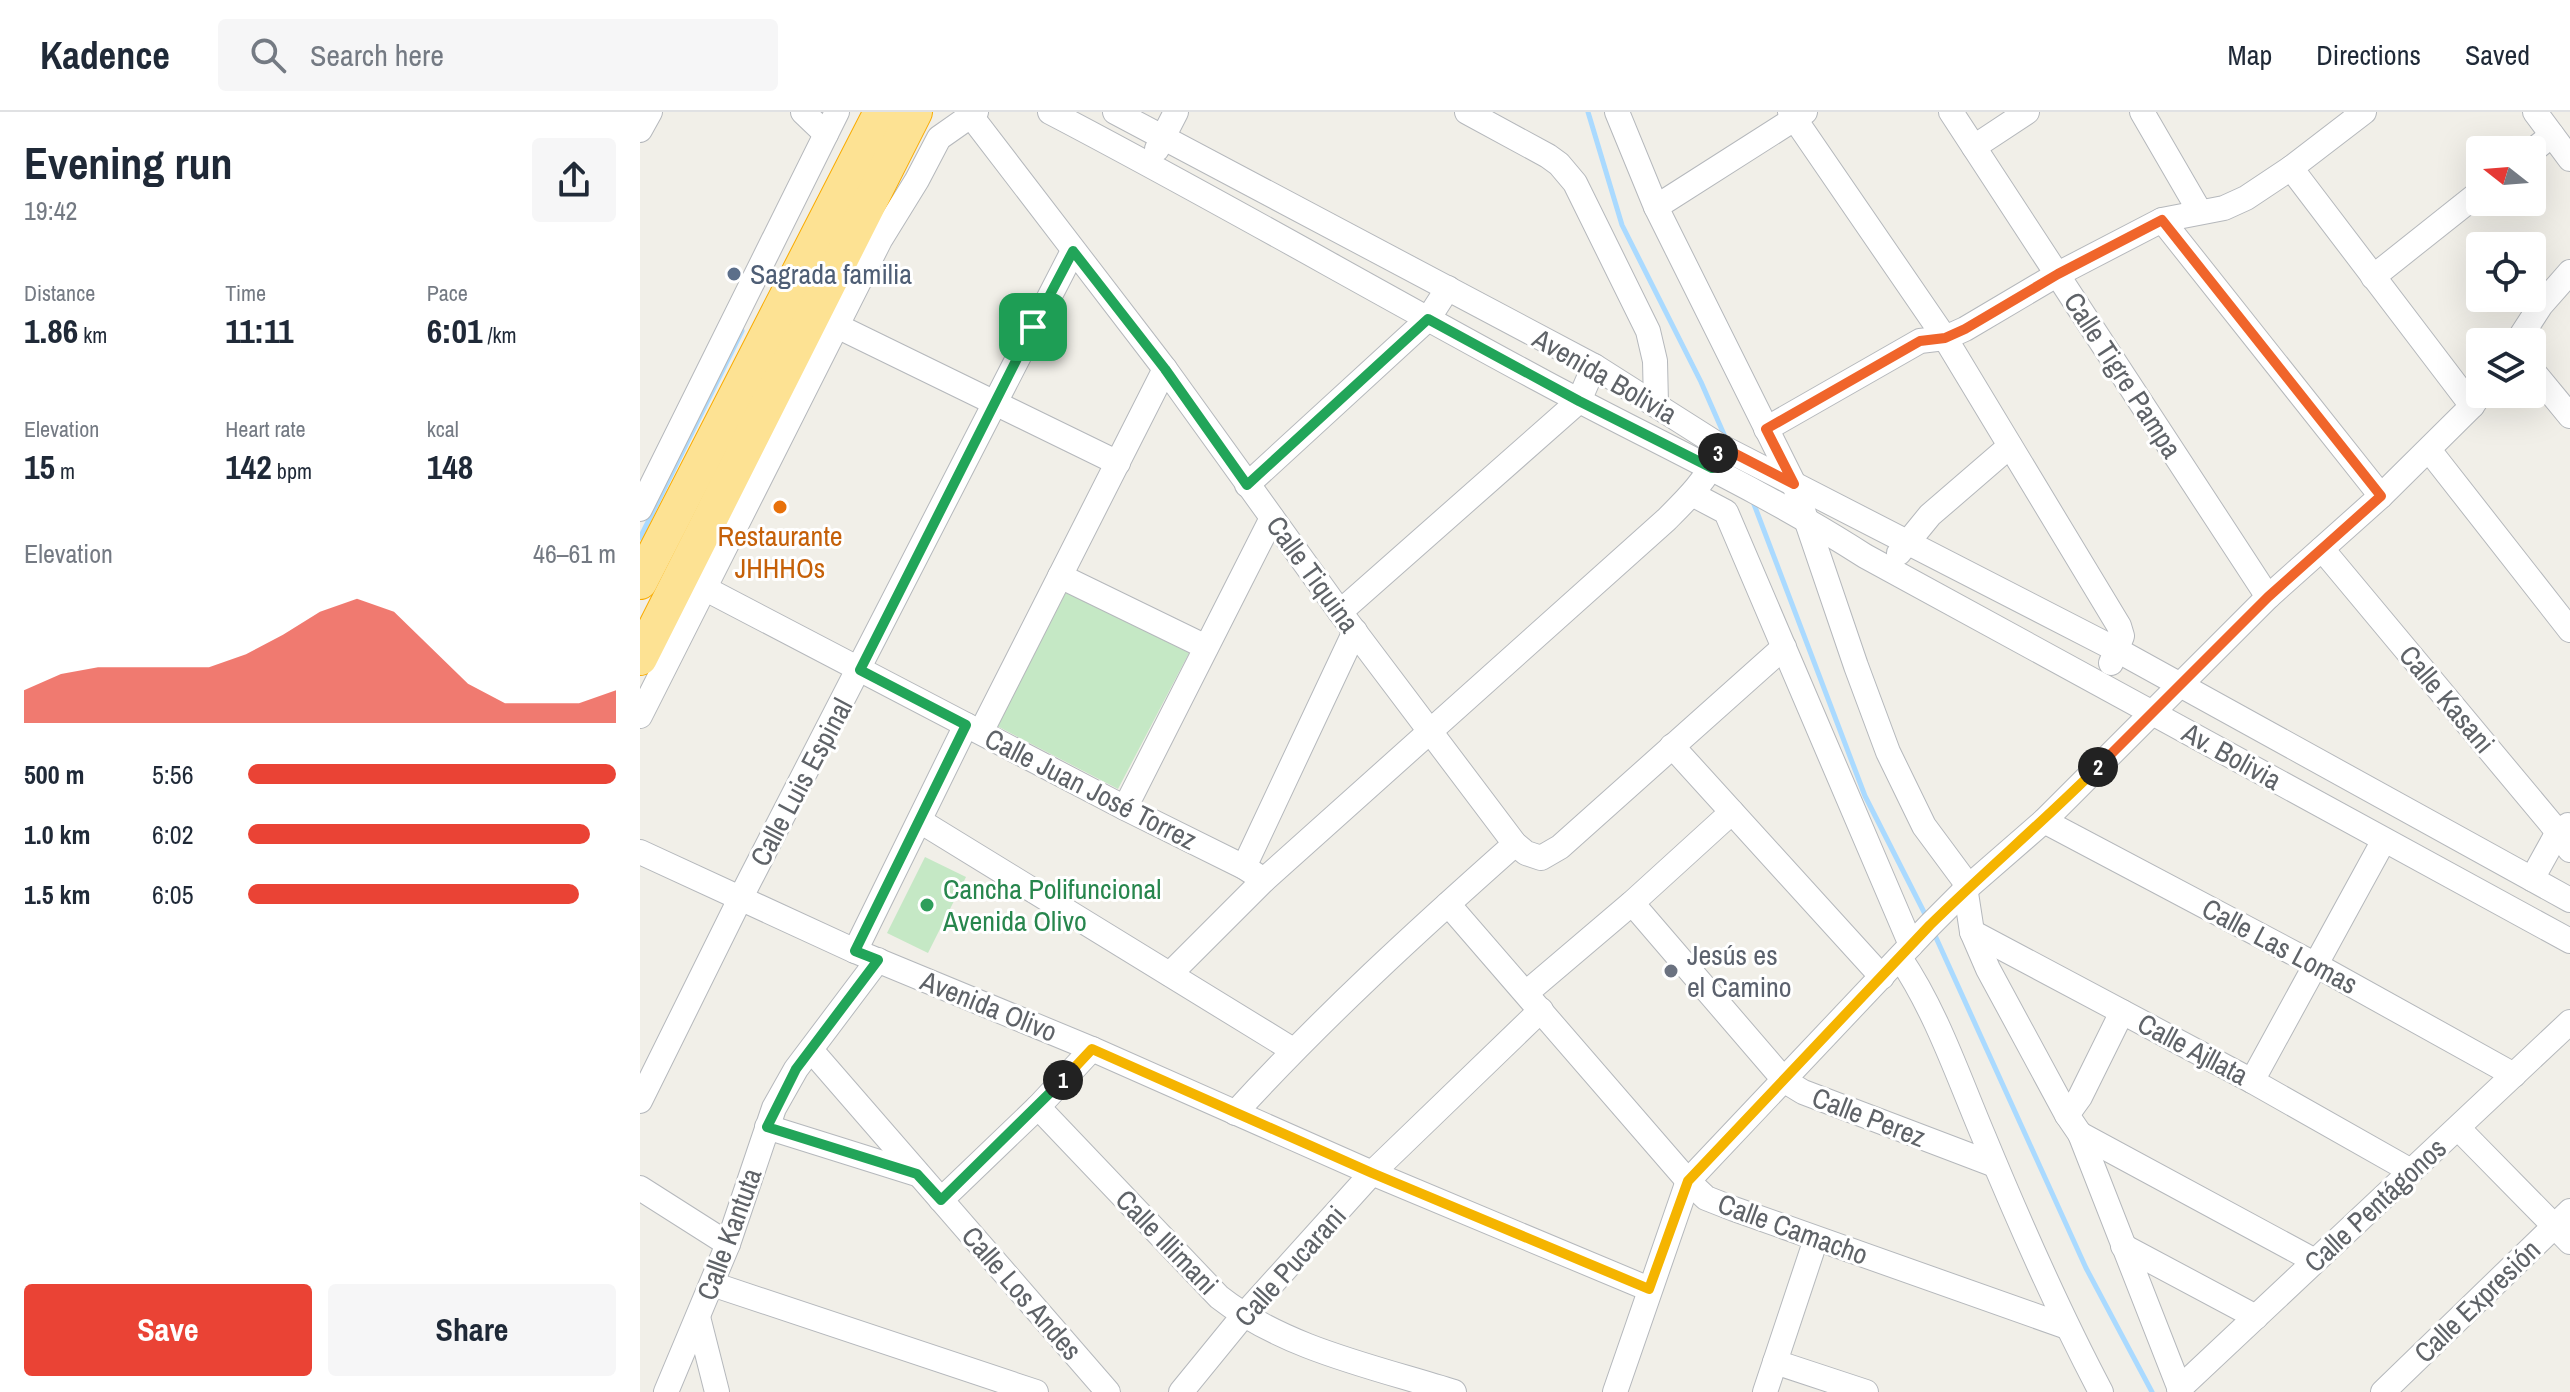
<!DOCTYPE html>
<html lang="en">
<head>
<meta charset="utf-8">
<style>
	body { margin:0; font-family:"Archivo Narrow",sans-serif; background:#f6f6f7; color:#1f2937; height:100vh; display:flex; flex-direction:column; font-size:30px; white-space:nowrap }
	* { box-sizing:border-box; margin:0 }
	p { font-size:26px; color:#747a83 }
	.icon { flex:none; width:44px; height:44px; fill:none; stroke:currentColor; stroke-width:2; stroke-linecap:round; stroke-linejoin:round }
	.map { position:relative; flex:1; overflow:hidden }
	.panel { display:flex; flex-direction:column; background:#fff; width:640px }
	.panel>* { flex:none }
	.needle { width:52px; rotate:287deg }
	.fabs { position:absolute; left:1826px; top:24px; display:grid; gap:16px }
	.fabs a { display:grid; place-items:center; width:80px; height:80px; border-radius:8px; background:#fff; box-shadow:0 8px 32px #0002; font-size:40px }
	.pin { position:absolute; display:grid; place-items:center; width:68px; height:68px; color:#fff; margin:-34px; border-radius:16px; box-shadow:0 4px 12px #0006 }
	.km { position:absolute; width:40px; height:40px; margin:-20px; border-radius:50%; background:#222; color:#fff; font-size:22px; line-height:40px; text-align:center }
	.round { display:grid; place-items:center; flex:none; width:84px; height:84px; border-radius:8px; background:#f6f6f7 }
	.summary { display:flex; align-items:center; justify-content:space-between; height:136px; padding:0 24px }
	h1 { font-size:44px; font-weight:700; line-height:60px }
	.stats { display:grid; grid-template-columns:repeat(3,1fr); gap:12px; height:136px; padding:8px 24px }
	.stats div { display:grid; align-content:center }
	.stats b { font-size:34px; font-weight:700 }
	.stats small { font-size:22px; font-weight:400 }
	.stats p { font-size:22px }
	.chart { height:224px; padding:16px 24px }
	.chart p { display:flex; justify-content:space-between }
	.chart svg { width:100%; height:144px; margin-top:8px; fill:#ea4335; opacity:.7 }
	.primary-button { display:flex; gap:16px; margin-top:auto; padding:16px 24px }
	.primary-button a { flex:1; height:92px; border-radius:8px; background:#ea4335; color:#fff; font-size:32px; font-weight:700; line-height:92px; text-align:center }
	.primary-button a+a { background:#f6f6f7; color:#1f2937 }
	ul { padding:0 24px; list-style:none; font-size:26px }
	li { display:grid; grid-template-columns:128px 96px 1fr; align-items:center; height:60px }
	li i { height:20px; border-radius:10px; background:#ea4335 }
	header { display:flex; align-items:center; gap:48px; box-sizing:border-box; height:112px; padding:0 40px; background:#fff; border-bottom:2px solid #e0e1e3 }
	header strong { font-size:38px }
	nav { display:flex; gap:44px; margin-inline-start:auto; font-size:28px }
	.search { width:560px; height:72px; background:#f6f6f7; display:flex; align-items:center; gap:20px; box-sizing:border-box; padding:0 28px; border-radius:8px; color:#747a83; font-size:30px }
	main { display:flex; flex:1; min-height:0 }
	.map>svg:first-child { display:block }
	.green { fill:#c5e8c5 }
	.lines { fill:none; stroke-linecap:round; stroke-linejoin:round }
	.stream { stroke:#aadaff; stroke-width:5 }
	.minor-casing { stroke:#b5b8bc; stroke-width:26 }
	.highway-casing { stroke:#f9ab00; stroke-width:36 }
	.minor { stroke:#fff; stroke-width:24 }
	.highway { stroke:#fde293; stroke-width:34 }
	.split-1-casing { stroke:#fff; stroke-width:16 }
	.split-2-casing { stroke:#fff; stroke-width:16 }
	.split-3-casing { stroke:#fff; stroke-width:16 }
	.split-4-casing { stroke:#fff; stroke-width:16 }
	.split-1 { stroke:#22a559; stroke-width:10 }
	.split-2 { stroke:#f5b400; stroke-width:10 }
	.split-3 { stroke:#f0652b; stroke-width:10 }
	.split-4 { stroke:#22a559; stroke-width:10 }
	.service-dot { fill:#5c6f8a; stroke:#fff; stroke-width:3 }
	.food-dot { fill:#e8710a; stroke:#fff; stroke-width:3 }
	.leisure-dot { fill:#2e9e5b; stroke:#fff; stroke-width:3 }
	.worship-dot { fill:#6b7280; stroke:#fff; stroke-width:3 }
	.labels { text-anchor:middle; stroke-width:6; stroke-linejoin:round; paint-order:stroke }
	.service-label { font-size:28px; fill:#4e5e75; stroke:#fff; text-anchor:start }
	.street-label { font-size:28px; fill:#5f6368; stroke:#fff }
	.food-label { font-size:28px; fill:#c56008; stroke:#fff }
	.leisure-label { font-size:28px; fill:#27864d; stroke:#fff; text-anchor:start }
	.worship-label { font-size:28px; fill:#5b616d; stroke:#fff; text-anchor:start }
</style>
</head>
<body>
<header>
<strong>Kadence</strong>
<div class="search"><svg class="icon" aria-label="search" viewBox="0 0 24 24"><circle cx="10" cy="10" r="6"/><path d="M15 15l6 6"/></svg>Search here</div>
<nav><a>Map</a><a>Directions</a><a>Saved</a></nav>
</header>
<main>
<section class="panel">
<div class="summary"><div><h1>Evening run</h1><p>19:42</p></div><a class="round"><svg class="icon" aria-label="share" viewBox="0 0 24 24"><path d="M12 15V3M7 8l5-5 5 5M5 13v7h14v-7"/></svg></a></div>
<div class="stats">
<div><p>Distance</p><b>1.86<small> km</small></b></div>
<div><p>Time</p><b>11:11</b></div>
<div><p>Pace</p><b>6:01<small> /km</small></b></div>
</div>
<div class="stats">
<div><p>Elevation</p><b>15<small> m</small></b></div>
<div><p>Heart rate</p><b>142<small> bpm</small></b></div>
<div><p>kcal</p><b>148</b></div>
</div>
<div class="chart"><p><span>Elevation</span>46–61 m</p>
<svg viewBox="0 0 160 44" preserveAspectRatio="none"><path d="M0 44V34L10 29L20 27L30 27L40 27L50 27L60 23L70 17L80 10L90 6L100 10L110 21L120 32L130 38L140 38L150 38L160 34V44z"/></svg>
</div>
<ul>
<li><b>500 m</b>5:56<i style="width:100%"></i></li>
<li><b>1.0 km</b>6:02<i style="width:93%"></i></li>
<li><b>1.5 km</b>6:05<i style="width:90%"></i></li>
</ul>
<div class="primary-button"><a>Save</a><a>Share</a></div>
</section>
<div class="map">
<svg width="1930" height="1280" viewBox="0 0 1930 1280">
	<rect width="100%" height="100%" fill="#f1efe8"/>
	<g class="green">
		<polygon points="427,478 549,541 478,677 357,614"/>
		<polygon points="285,745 326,765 288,841 247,821"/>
	</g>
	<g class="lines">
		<g class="stream">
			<polyline points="948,0 982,113 1061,270 1086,327"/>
			<polyline points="1112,387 1225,684 1287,806"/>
			<polyline points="0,426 102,219"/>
			<polyline points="1293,819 1446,1156 1512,1280"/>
		</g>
		<defs>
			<g id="minor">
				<polyline points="163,0 186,22"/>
				<polyline points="328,0 525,257 700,500 875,732 886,741 901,746 920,735 1144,535"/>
				<path d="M410,0c165,86 326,180 490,268 109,59 221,109 325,176l705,385"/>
				<polyline points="475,0 954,254 1080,334 1477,538 1930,788"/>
				<polyline points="827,0 908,44 919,52 935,71 1008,219 1015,249 1016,292"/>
				<polyline points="977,0 1016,95 1154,372 1216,554 1248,640 1284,714 1324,768 1332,820 1348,857 1427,1003 1440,1022 1541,1280"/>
				<polyline points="1150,0 1305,226 1479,514 1482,524 1471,551"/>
				<polyline points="1311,0 1628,485"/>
				<polyline points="1502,0 1560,100"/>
				<polyline points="1895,0 1930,47"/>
				<polyline points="0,18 10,0"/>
				<polyline points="1334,35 1387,0"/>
				<polyline points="517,37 536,0"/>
				<polyline points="1892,39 1912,23"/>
				<polyline points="1651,56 1832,294"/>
				<polyline points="1016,95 1165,0"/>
				<polyline points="1522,108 1741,384"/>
				<polyline points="1733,165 1840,80"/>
				<polyline points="195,213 478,351"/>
				<polyline points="1877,230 1901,193 1930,160"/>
				<polyline points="1892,258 1930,304"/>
				<polyline points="1126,317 1280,229 1305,226 1325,217 1418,162 1522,108 1584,96 1606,86 1651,56 1724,0"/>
				<polyline points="1789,338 1930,518"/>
				<polyline points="607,373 788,207 808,176"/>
				<polyline points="1052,382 1086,400 1271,833"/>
				<polyline points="0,397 197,0"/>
				<polyline points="1682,437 1918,720 1930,738"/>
				<polyline points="1259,441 1290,403 1370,334"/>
				<polyline points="420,464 566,535"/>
				<polyline points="64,476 485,696 604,755 624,768"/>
				<polyline points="700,500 939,289 954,254"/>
				<polyline points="0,604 240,128 277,68 299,26 336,0"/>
				<polyline points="341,620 525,257"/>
				<polyline points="1032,634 1242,865"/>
				<polyline points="485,696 632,406"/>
				<polyline points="280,709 653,938"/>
				<polyline points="1404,709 1676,853 1874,963"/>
				<polyline points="0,740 215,839 452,937 732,1061 1009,1177"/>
				<polyline points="604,755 715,519"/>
				<polyline points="1892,767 1918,720 1928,713"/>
				<polyline points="992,791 1145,969 1163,980 1355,1053"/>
				<polyline points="808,792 1048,1069 1066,1086 1094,1097 1427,1215"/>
				<polyline points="1332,820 1612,969 1771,1059"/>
				<polyline points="215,839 326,613"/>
				<path d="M1260,846c36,53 58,118 83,177 36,87 74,174 118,257"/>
				<path d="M530,862l94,-94 402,-360c20,-20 41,-40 52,-67"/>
				<polyline points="886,881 992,791 1092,700"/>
				<polyline points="171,938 468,1280"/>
				<polyline points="1612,969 1744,728"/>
				<polyline points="0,989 100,787 433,139"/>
				<path d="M398,995l181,190c66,52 156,70 235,95"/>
				<path d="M595,1001c88,-96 183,-183 280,-269"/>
				<polyline points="1427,1003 1440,985 1482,900"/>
				<polyline points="127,1015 277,1062"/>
				<polyline points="1818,1016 1930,1130"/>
				<polyline points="1440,1022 1675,1149"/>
				<polyline points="0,1076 88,1132"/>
				<polyline points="301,1088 398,995 452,937"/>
				<polyline points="1483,1134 1616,1205"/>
				<polyline points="72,1172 396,1280"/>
				<polyline points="58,1205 77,1280"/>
				<polyline points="1135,1250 1226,1280"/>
				<polyline points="1539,1277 1930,910"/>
				<polyline points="26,1280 88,1132 134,996 156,957 238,848"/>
				<polyline points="541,1280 603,1204 732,1061 901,898"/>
				<polyline points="975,1280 1048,1069 1290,813 1327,776 1404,709 1628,485 1741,384 1832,294 1840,282"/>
				<polyline points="1125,1280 1176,1127"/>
				<polyline points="1743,1280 1930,1099"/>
			</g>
			<g id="highway">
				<polyline points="0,470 241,0"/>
				<polyline points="0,546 275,0"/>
			</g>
		</defs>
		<use href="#minor" class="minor-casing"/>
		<use href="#highway" class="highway-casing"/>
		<use href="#minor" class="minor"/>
		<use href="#highway" class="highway"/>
	</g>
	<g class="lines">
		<defs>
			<polyline id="split-1" points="393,215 220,558 326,613 215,839 238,848 156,957 127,1015 277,1062 301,1088 423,968"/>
			<path id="split-2" d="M423,968l29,-31 280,124 277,116 39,-108 242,-256c55,-54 113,-103 168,-158"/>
			<polyline id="split-3" points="1078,341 1080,334 1154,372 1126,317 1280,229 1305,226 1325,217 1418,162 1522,108 1741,384 1628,485 1458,655"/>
			<polyline id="split-4" points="393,215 433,139 525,257 607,373 788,207 939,289 1072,356 1078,341"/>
		</defs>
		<use href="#split-1" class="split-1-casing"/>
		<use href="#split-2" class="split-2-casing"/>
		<use href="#split-3" class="split-3-casing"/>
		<use href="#split-4" class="split-4-casing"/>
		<use href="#split-1" class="split-1"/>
		<use href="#split-2" class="split-2"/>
		<use href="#split-3" class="split-3"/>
		<use href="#split-4" class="split-4"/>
	</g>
	<circle class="service-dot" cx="94" cy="162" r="8"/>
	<circle class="food-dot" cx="140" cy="395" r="8"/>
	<circle class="leisure-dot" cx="287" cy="793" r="8"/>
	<circle class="worship-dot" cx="1031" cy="859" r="8"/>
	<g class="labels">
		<g class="service-label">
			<text x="110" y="172">Sagrada familia</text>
		</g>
		<g class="street-label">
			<text transform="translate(1483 263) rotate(57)" y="10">Calle Tigre Pampa</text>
			<text transform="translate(965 264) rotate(30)" y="10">Avenida Bolivia</text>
			<text transform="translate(673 462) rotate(54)" y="10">Calle Tiquina</text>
			<text transform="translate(1807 587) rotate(50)" y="10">Calle Kasani</text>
			<text transform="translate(1592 644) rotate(29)" y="10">Av. Bolivia</text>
			<text transform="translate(161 670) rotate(-62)" y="10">Calle Luis Espinal</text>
			<text transform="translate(451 677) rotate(27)" y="10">Calle Juan José Torrez</text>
			<text transform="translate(1640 834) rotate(28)" y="10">Calle Las Lomas</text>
			<text transform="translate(349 894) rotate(22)" y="10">Avenida Olivo</text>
			<text transform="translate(1553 937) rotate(28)" y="10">Calle Ajllata</text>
			<text transform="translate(1229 1005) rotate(21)" y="10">Calle Perez</text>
			<text transform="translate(1735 1093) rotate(-43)" y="10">Calle Pentágonos</text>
			<text transform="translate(1153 1117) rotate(20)" y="10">Calle Camacho</text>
			<text transform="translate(89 1122) rotate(-70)" y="10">Calle Kantuta</text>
			<text transform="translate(527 1130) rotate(46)" y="10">Calle Illimani</text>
			<text transform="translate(650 1154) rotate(-48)" y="10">Calle Pucarani</text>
			<text transform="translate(382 1181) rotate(49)" y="10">Calle Los Andes</text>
			<text transform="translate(1837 1189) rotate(-44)" y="10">Calle Expresión</text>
		</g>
		<g class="food-label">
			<text x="140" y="434">Restaurante<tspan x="140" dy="32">JHHHOs</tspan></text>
		</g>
		<g class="leisure-label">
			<text x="303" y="787">Cancha Polifuncional<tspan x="303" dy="32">Avenida Olivo</tspan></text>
		</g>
		<g class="worship-label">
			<text x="1047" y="853">Jesús es<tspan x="1047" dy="32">el Camino</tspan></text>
		</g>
	</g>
</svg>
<div class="fabs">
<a><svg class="needle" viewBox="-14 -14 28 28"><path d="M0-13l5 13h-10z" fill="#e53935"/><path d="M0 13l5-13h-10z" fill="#747a83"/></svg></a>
<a><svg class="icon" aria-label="locate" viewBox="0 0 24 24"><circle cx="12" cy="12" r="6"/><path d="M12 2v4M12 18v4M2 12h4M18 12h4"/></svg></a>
<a><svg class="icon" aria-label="layers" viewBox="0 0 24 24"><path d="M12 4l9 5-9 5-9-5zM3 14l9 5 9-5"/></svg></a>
</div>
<div class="pin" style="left:393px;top:215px;background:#1e9e55"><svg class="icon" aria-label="arrive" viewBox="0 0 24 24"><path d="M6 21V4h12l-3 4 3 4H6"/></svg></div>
<b class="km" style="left:423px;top:968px">1</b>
<b class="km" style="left:1458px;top:655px">2</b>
<b class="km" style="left:1078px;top:341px">3</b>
</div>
</main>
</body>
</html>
